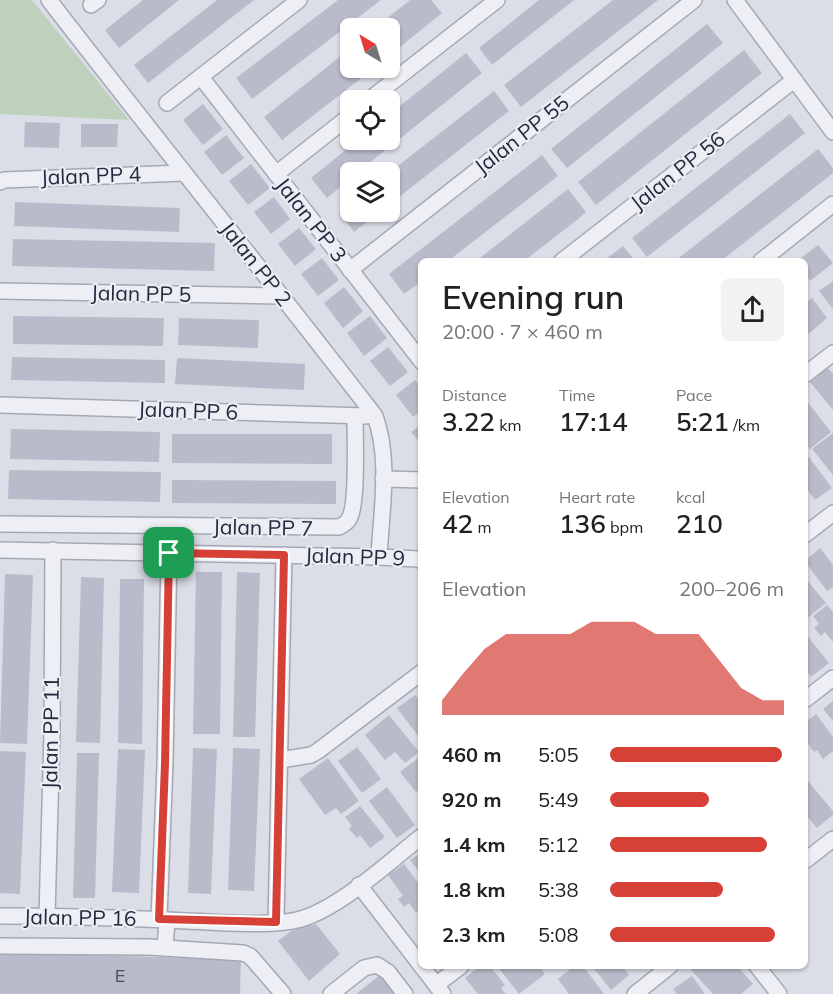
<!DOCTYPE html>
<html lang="en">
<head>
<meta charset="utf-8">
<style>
	body { margin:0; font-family:Mulish,sans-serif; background:#f2f2f2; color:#202124; height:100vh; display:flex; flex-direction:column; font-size:22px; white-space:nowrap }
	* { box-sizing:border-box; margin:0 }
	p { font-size:20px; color:#757577 }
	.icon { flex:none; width:33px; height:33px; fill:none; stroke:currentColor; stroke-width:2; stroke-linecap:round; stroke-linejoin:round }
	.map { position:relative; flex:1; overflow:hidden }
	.drawer { position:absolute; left:418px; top:258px; width:390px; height:711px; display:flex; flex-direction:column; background:#fff; border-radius:9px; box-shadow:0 2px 4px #0004 }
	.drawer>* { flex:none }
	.needle { width:39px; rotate:322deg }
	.controls { position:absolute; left:340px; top:18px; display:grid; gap:12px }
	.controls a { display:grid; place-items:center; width:60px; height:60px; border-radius:9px; background:#fff; box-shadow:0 2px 4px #0004; font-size:30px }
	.pin { position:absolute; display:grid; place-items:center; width:51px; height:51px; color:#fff; margin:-26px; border-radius:12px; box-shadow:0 3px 9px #0006 }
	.round { display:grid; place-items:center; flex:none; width:63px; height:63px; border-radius:9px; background:#f2f2f2 }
	.head { display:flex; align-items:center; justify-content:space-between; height:102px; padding:0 24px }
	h1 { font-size:33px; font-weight:600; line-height:45px }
	.stats { display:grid; grid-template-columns:repeat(3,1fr); gap:9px; height:102px; padding:6px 24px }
	.stats div { display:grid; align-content:center }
	.stats b { font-size:26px; font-weight:600 }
	.stats small { font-size:16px; font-weight:400 }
	.stats p { font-size:16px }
	.chart { height:168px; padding:12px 24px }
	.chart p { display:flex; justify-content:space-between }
	.chart svg { width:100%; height:108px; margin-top:6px; fill:#d64037; opacity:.7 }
	ul { padding:0 24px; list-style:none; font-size:20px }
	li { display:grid; grid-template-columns:96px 72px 1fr; align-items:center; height:45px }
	li i { height:15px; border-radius:8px; background:#d64037 }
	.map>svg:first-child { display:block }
	.green { fill:#bdd1bc }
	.building { fill:#b9bbca }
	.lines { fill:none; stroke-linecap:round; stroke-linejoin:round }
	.minor-casing { stroke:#a5a8b4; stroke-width:18 }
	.minor { stroke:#eeeff5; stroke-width:15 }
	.route-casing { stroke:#fff; stroke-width:12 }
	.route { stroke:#d64037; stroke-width:8 }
	.labels { text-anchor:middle; stroke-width:4.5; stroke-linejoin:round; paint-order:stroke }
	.number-label { font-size:18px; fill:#4a4e61 }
	.street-label { font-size:21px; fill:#25293e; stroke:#ebedf5 }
</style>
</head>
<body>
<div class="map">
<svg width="833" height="994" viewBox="0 0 833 994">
	<rect width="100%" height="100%" fill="#dcdee7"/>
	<polygon class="green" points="0,0 32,0 129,120 0,114"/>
	<g class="building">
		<polygon points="143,0 179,0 119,48 105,30"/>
		<polygon points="217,0 254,0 148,83 134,65"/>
		<polygon points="338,0 381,0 252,99 236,78"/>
		<polygon points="410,0 431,0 442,13 390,55 390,28 375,28"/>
		<polygon points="539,0 574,0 492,65 479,48"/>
		<polygon points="613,0 658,0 521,107 504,85"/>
		<polygon points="707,24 723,43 567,168 551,149"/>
		<polygon points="351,48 351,68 374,68 282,140 264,117"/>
		<polygon points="744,50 762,73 596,205 578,182"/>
		<polygon points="466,53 482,73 358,172 351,172 351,178 327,198 311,178 358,140 390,140 390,114"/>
		<polygon points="494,91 509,111 390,204 390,172"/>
		<polygon points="203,104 223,129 203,145 183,120"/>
		<polygon points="790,114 805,133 647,257 632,238"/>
		<polygon points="25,122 60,123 59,148 24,147"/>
		<polygon points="81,124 118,124 117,147 81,147"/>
		<polygon points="226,135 244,158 222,175 204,152"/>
		<polygon points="818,149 833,168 833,173 721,261 675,261"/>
		<polygon points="542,155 558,176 448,261 422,261 422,281 404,294 389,274"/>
		<polygon points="251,164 270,188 248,205 229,181"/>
		<polygon points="568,189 586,212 577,220 524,261 476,261"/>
		<polygon points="274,197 290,219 271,234 254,212"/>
		<polygon points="15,202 180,208 179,232 14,226"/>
		<polygon points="351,203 351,212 380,212 354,232 339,212"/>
		<polygon points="299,228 316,249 295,266 278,244"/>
		<polygon points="13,239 215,243 214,271 12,266"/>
		<polygon points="818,245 833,263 810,281 806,275 806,261 797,261"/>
		<polygon points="623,246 635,261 603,261 614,253"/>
		<polygon points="322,258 339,280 318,296 301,274"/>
		<polygon points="833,281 833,309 819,291"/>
		<polygon points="344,287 363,311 343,328 324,303"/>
		<polygon points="812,298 827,318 806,336 806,303"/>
		<polygon points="13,316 164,318 163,346 13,344"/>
		<polygon points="370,316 387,338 364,356 347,333"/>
		<polygon points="179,318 259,320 258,348 178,345"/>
		<polygon points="388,347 408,372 390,386 370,361"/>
		<polygon points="12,357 165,360 165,383 11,380"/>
		<polygon points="177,358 305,364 304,390 175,384"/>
		<polygon points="828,368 833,374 833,410 810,382"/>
		<polygon points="415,380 422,389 422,410 413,417 396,395"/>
		<polygon points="806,400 831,432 810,449 806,444"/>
		<polygon points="422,424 422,445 411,432"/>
		<polygon points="11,429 160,432 159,462 10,459"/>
		<polygon points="833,433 833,475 812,449"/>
		<polygon points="172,434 332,434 332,464 172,463"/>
		<polygon points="809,457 832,488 815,500 807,489 806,490 806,459"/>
		<polygon points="9,470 161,472 160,502 8,499"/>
		<polygon points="172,480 336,481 336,504 172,503"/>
		<polygon points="820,548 833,565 833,587 827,591 806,563 806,560"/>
		<polygon points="196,572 222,572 220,734 193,734"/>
		<polygon points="237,572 260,573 255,737 233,737"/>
		<polygon points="5,574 33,575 27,744 0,743"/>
		<polygon points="81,577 104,578 100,743 76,742"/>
		<polygon points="120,579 144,579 142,744 118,743"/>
		<polygon points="806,579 826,603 806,619"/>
		<polygon points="827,605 833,612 833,642 825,632 821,636 814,628 819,624 813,616"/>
		<polygon points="806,634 829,663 811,677 806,670"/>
		<polygon points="415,695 422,704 422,741 397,708"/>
		<polygon points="833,701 833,721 823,709"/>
		<polygon points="816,714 833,737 833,751 823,759 817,750 814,752 806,741 806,722"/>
		<polygon points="389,715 419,752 405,763 395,752 385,760 365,735"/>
		<polygon points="357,747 381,779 362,793 338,761"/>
		<polygon points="193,748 217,749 211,894 188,893"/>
		<polygon points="233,748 260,749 254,891 228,890"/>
		<polygon points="118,749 145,750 139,893 112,892"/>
		<polygon points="0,751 26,752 20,894 0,893"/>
		<polygon points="77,753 99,753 95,898 73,898"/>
		<polygon points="422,755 422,788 416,792 400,772"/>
		<polygon points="328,758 359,801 341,814 336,808 325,815 299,779"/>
		<polygon points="807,780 833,811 833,815 817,828 806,815 806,781"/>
		<polygon points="387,787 415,825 397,838 369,801"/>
		<polygon points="360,806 385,837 370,848 360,835 357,838 349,829 352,826 345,817"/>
		<polygon points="422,852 422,875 410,860"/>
		<polygon points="404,864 422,888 422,909 416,913 409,903 404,907 398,899 403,896 388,875"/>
		<polygon points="316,924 340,954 309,981 278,941 291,931"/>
		<polygon points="0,953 241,959 240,994 0,994"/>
		<polygon points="480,966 490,966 505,985 501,988 506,994 478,994 465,978"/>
		<polygon points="497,966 539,966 545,974 519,994"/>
		<polygon points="574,966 583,966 604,994 569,994 558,979"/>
		<polygon points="592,966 621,966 629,975 611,990"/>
		<polygon points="696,966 737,966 753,984 741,994 713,994 691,970"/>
		<polygon points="381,974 396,994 356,994"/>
		<polygon points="692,976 705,994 677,994 673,989"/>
	</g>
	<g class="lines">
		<defs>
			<g id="minor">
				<path d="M49,0c108,140 219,277 326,416 16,44 6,96 4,141"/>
				<polyline points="735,0 833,132"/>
				<polyline points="91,5 98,0"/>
				<polyline points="201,77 422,362"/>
				<polyline points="369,100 497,0"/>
				<polyline points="167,103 299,0"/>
				<polyline points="276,174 351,115"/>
				<polyline points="0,182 4,180 183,173"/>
				<polyline points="562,261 794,80"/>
				<polyline points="761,261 833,204"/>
				<polyline points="350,270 694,0"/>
				<polyline points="0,291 281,296"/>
				<polyline points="806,374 833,353"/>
				<polyline points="0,405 366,416"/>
				<polyline points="383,479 422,480"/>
				<path d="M0,524l339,3c4,-2 8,-4 10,-8 9,-14 6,-83 6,-103"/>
				<polyline points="806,534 833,513"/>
				<polyline points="0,550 379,557 418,559 422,561"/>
				<polyline points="806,699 833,678"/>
				<polyline points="280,760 311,755 318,751 422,672"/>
				<polyline points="806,860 833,839"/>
				<polyline points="359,885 443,994"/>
				<path d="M0,916c62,0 125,2 187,5 31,1 87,6 114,-2 40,-12 88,-57 121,-83"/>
				<polyline points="47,916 52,732 53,550"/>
				<polyline points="159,919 165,764 169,553"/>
				<polyline points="276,922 284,555"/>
				<polyline points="0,946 149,947 243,953 250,956 283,994"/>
				<polyline points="165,948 167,920"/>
				<polyline points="757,966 779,994"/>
				<polyline points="436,985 461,966"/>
				<polyline points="331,994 364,968 377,965 388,972 405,994"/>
				<polyline points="635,994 670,966"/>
			</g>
		</defs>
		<use href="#minor" class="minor-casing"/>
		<use href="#minor" class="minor"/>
	</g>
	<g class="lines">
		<defs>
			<polygon id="route" points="169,553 284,555 276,922 159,919 165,764"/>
		</defs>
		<use href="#route" class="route-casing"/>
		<use href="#route" class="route"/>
	</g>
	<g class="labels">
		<g class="number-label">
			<text x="120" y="982">E</text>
		</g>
		<g class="street-label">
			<text transform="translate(522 135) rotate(-38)" y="7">Jalan PP 55</text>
			<text transform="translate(678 171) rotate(-38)" y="7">Jalan PP 56</text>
			<text transform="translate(91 176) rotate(-2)" y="7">Jalan PP 4</text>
			<text transform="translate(311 220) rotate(52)" y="7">Jalan PP 3</text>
			<text transform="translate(256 264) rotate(52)" y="7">Jalan PP 2</text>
			<text transform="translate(141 294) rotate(1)" y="7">Jalan PP 5</text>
			<text transform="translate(188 411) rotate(2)" y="7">Jalan PP 6</text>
			<text transform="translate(263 528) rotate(1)" y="7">Jalan PP 7</text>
			<text transform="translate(355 557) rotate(2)" y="7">Jalan PP 9</text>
			<text transform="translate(51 733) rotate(-89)" y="7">Jalan PP 11</text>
			<text transform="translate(80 918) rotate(1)" y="7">Jalan PP 16</text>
		</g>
	</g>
</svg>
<div class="controls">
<a><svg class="needle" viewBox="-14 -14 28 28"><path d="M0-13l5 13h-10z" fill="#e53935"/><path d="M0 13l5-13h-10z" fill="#757577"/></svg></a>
<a><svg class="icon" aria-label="locate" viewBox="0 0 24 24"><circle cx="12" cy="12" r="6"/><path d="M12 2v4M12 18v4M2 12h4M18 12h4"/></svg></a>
<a><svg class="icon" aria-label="layers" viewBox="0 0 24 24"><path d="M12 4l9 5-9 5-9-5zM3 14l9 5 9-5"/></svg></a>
</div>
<div class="pin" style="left:169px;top:553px;background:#1e9e55"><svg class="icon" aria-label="arrive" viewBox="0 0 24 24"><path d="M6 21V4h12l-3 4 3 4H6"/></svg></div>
<section class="drawer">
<div class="head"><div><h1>Evening run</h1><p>20:00 · 7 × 460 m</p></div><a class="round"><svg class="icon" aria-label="share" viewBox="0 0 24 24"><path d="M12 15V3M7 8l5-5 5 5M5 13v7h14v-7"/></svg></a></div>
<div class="stats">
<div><p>Distance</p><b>3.22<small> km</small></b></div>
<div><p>Time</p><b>17:14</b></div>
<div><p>Pace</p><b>5:21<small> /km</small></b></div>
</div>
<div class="stats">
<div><p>Elevation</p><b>42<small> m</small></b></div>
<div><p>Heart rate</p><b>136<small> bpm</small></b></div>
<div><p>kcal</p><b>210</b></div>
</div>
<div class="chart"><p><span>Elevation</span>200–206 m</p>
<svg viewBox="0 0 160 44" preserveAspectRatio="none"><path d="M0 44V38L10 27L20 17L30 11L40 11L50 11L60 11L70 6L80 6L90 6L100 11L110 11L120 11L130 22L140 33L150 38L160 38V44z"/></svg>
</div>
<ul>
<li><b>460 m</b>5:05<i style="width:99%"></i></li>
<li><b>920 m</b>5:49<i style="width:57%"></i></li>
<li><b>1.4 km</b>5:12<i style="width:90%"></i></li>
<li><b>1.8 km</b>5:38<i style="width:65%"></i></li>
<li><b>2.3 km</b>5:08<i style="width:95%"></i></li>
</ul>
</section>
</div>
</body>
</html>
